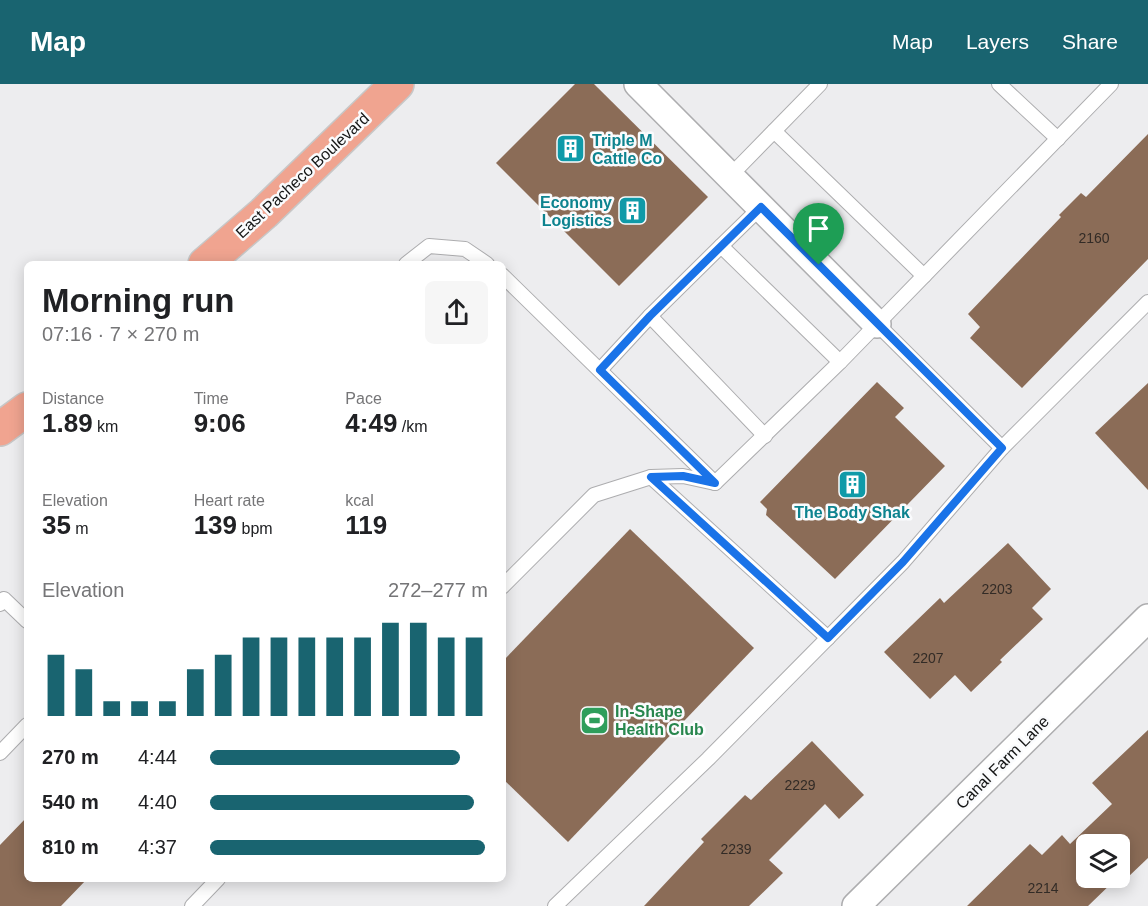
<!DOCTYPE html>
<html lang="en">
<head>
<meta charset="utf-8">
<style>
	body { margin:0; font-family:Helvetica,sans-serif; background:#f6f6f6; color:#202124; height:100vh; display:flex; flex-direction:column; font-size:22px; white-space:nowrap }
	* { box-sizing:border-box; margin:0 }
	p { font-size:20px; color:#757577 }
	.icon { flex:none; width:33px; height:33px; fill:none; stroke:currentColor; stroke-width:2; stroke-linecap:round; stroke-linejoin:round }
	.map { position:relative; flex:1; overflow:hidden }
	.details { position:absolute; left:24px; top:177px; width:482px; height:621px; display:flex; flex-direction:column; background:#fff; border-radius:9px; box-shadow:0 3px 15px #0003 }
	.details>* { flex:none }
	.controls { position:absolute; left:1076px; top:750px; display:grid; gap:12px }
	.controls a { display:grid; place-items:center; width:54px; height:54px; border-radius:9px; background:#fff; box-shadow:0 3px 15px #0003; font-size:30px }
	.pin { position:absolute; display:grid; place-items:center; width:51px; height:51px; color:#fff; margin:-62px -26px; border-radius:50% 50% 50% 0; rotate:-45deg; box-shadow:0 0 6px #0007 }
	.pin .icon { rotate:45deg }
	.round { display:grid; place-items:center; flex:none; width:63px; height:63px; border-radius:9px; background:#f6f6f6 }
	.summary { display:flex; align-items:center; justify-content:space-between; height:102px; padding:0 18px }
	h1 { font-size:33px; font-weight:800; line-height:45px }
	.figures { display:grid; grid-template-columns:repeat(3,1fr); gap:9px; height:102px; padding:6px 18px }
	.figures div { display:grid; align-content:center }
	.figures b { font-size:26px; font-weight:800 }
	.figures small { font-size:16px; font-weight:400 }
	.figures p { font-size:16px }
	.chart { height:168px; padding:12px 18px }
	.chart p { display:flex; justify-content:space-between }
	.chart svg { width:100%; height:108px; margin-top:6px; stroke:#196470; stroke-width:6 }
	ul { padding:0 18px; list-style:none; font-size:20px }
	li { display:grid; grid-template-columns:96px 72px 1fr; align-items:center; height:45px }
	li i { height:15px; border-radius:8px; background:#196470 }
	header { display:flex; align-items:center; gap:36px; box-sizing:border-box; height:84px; padding:0 30px; background:#196470; color:#fff }
	header strong { font-size:28px }
	nav { display:flex; gap:33px; margin-inline-start:auto; font-size:21px }
	.map>svg:first-child { display:block }
	.building { fill:#8b6c57 }
	.lines { fill:none; stroke-linecap:round; stroke-linejoin:round }
	.service-casing { stroke:#adadaf; stroke-width:16 }
	.minor-casing { stroke:#adadaf; stroke-width:30 }
	.trunk-casing { stroke:#c7c7c7; stroke-width:36 }
	.service { stroke:#fff; stroke-width:14 }
	.minor { stroke:#fff; stroke-width:27 }
	.trunk { stroke:#f0a490; stroke-width:33 }
	.route-casing { stroke:#fff; stroke-width:12 }
	.route { stroke:#1a73e8; stroke-width:8 }
	.labels { text-anchor:middle; stroke-width:5; stroke-linejoin:round; paint-order:stroke }
	.number-label { font-size:14px; fill:#322b26 }
	.culture-label { font-size:16px; font-weight:bold; fill:#0d838f; stroke:#fafbfd; text-anchor:start }
	.street-label { font-size:16px; fill:#141515; stroke:#fafbfd }
	.leisure-label { font-size:16px; font-weight:bold; fill:#27864d; stroke:#fafbfd; text-anchor:start }
</style>
</head>
<body>
<header>
<strong>Map</strong>
<nav><a>Map</a><a>Layers</a><a>Share</a></nav>
</header>
<div class="map">
<svg width="1148" height="822" viewBox="0 0 1148 822">
	<rect width="100%" height="100%" fill="#ededef"/>
	<g class="building">
		<polygon points="575,0 594,0 708,113 619,202 496,79"/>
		<polygon points="1148,50 1148,175 1022,304 970,254 980,243 968,230 1061,133 1059,131 1081,109 1086,113"/>
		<polygon points="877,298 904,324 895,333 945,382 835,495 766,431 767,425 760,418"/>
		<polygon points="1148,299 1148,406 1095,349"/>
		<polygon points="630,445 754,564 568,758 502,694 502,578"/>
		<polygon points="1008,459 1051,505 1032,524 1043,535 1000,576 1002,578 971,608 955,591 930,615 884,568 940,514 944,519"/>
		<polygon points="1148,646 1148,774 1127,794 1122,789 1119,791 1119,760 1086,760 1086,794 1117,794 1088,822 967,822 1030,760 1042,771 1062,751 1070,760 1112,720 1092,699"/>
		<polygon points="812,657 864,711 839,735 825,720 769,776 783,789 749,822 644,822 704,758 701,755 745,711 751,716"/>
		<polygon points="27,733 27,795 87,795 61,822 0,822 0,761"/>
	</g>
	<g class="lines">
		<defs>
			<g id="service">
				<polyline points="999,0 1058,55"/>
				<polyline points="774,47 924,192"/>
				<polyline points="730,92 820,0"/>
				<polyline points="721,162 761,123"/>
				<polyline points="406,180 429,162 465,165 487,180"/>
				<polyline points="502,191 715,399"/>
				<polyline points="877,240 1002,364"/>
				<polyline points="600,286 650,232"/>
				<polyline points="765,352 650,232 721,162 840,278"/>
				<polyline points="651,393 828,554"/>
				<polyline points="502,503 594,411 651,393 683,392 715,399 840,278 1111,0"/>
				<polyline points="0,520 4,515 27,537"/>
				<polyline points="0,669 27,641"/>
				<polyline points="192,822 218,795"/>
				<polyline points="555,822 708,675 903,478 1002,364 1148,218"/>
			</g>
			<g id="minor">
				<polyline points="638,0 877,240"/>
				<polyline points="856,822 1148,534"/>
			</g>
			<g id="trunk">
				<polyline points="205,180 264,129 397,0"/>
				<polyline points="0,345 27,325"/>
			</g>
		</defs>
		<use href="#service" class="service-casing"/>
		<use href="#minor" class="minor-casing"/>
		<use href="#trunk" class="trunk-casing"/>
		<use href="#service" class="service"/>
		<use href="#minor" class="minor"/>
		<use href="#trunk" class="trunk"/>
	</g>
	<g class="lines">
		<defs>
			<polygon id="route" points="761,123 1002,364 903,478 828,554 651,393 683,392 715,399 600,286 650,232"/>
		</defs>
		<use href="#route" class="route-casing"/>
		<use href="#route" class="route"/>
	</g>
	<defs>
		<symbol id="building-square" viewBox="-11 -11 22 22"><rect x="-9" y="-9" width="18" height="18" rx="4" fill="#0f9aa8" stroke="#fafbfd"/><path d="M-4-6H4V6H1V3H-1V6H-4ZM-2.5-4.3h1.7v1.8h-1.7ZM.8-4.3h1.7v1.8H.8ZM-2.5-1h1.7V.8h-1.7ZM.8-1h1.7V.8H.8Z" fill="#fff"/></symbol>
		<symbol id="stadium-square" viewBox="-11 -11 22 22"><rect x="-9" y="-9" width="18" height="18" rx="4" fill="#2e9e5b" stroke="#fafbfd"/><path d="M0-5a6.5 5 0 1 0 0 10a6.5 5 0 1 0 0-10ZM-3.5-1.8h7v3.6h-7Z" fill="#fff"/></symbol>
	</defs>
	<g fill-rule="evenodd">
		<use href="#building-square" x="554" y="48" width="33" height="33"/>
		<use href="#building-square" x="616" y="110" width="33" height="33"/>
		<use href="#building-square" x="836" y="384" width="33" height="33"/>
		<use href="#stadium-square" x="578" y="620" width="33" height="33"/>
	</g>
	<g class="labels">
		<g class="number-label">
			<text x="1094" y="159">2160</text>
			<text x="997" y="510">2203</text>
			<text x="928" y="579">2207</text>
			<text x="800" y="706">2229</text>
			<text x="736" y="770">2239</text>
			<text x="1043" y="809">2214</text>
		</g>
		<g class="culture-label">
			<text x="592" y="62">Triple M<tspan x="592" dy="18">Cattle Co</tspan></text>
			<text x="612" y="124" text-anchor="end">Economy<tspan x="612" dy="18">Logistics</tspan></text>
			<text x="852" y="434" text-anchor="middle">The Body Shak</text>
		</g>
		<g class="street-label">
			<text transform="translate(302 91) rotate(-43)" y="6">East Pacheco Boulevard</text>
			<text transform="translate(1002 678) rotate(-45)" y="6">Canal Farm Lane</text>
		</g>
		<g class="leisure-label">
			<text x="615" y="633">In-Shape<tspan x="615" dy="18">Health Club</tspan></text>
		</g>
	</g>
</svg>
<div class="controls">
<a><svg class="icon" aria-label="layers" viewBox="0 0 24 24"><path d="M12 4l9 5-9 5-9-5zM3 14l9 5 9-5"/></svg></a>
</div>
<div class="pin" style="left:819px;top:181px;background:#1e9e55"><svg class="icon" aria-label="arrive" viewBox="0 0 24 24"><path d="M6 21V4h12l-3 4 3 4H6"/></svg></div>
<section class="details">
<div class="summary"><div><h1>Morning run</h1><p>07:16 · 7 × 270 m</p></div><a class="round"><svg class="icon" aria-label="share" viewBox="0 0 24 24"><path d="M12 15V3M7 8l5-5 5 5M5 13v7h14v-7"/></svg></a></div>
<div class="figures">
<div><p>Distance</p><b>1.89<small> km</small></b></div>
<div><p>Time</p><b>9:06</b></div>
<div><p>Pace</p><b>4:49<small> /km</small></b></div>
</div>
<div class="figures">
<div><p>Elevation</p><b>35<small> m</small></b></div>
<div><p>Heart rate</p><b>139<small> bpm</small></b></div>
<div><p>kcal</p><b>119</b></div>
</div>
<div class="chart"><p><span>Elevation</span>272–277 m</p>
<svg viewBox="0 0 160 44" preserveAspectRatio="none"><path d="M5 44V19M15 44V25M25 44V38M35 44V38M45 44V38M55 44V25M65 44V19M75 44V12M85 44V12M95 44V12M105 44V12M115 44V12M125 44V6M135 44V6M145 44V12M155 44V12"/></svg>
</div>
<ul>
<li><b>270 m</b>4:44<i style="width:90%"></i></li>
<li><b>540 m</b>4:40<i style="width:95%"></i></li>
<li><b>810 m</b>4:37<i style="width:99%"></i></li>
</ul>
</section>
</div>
</body>
</html>
